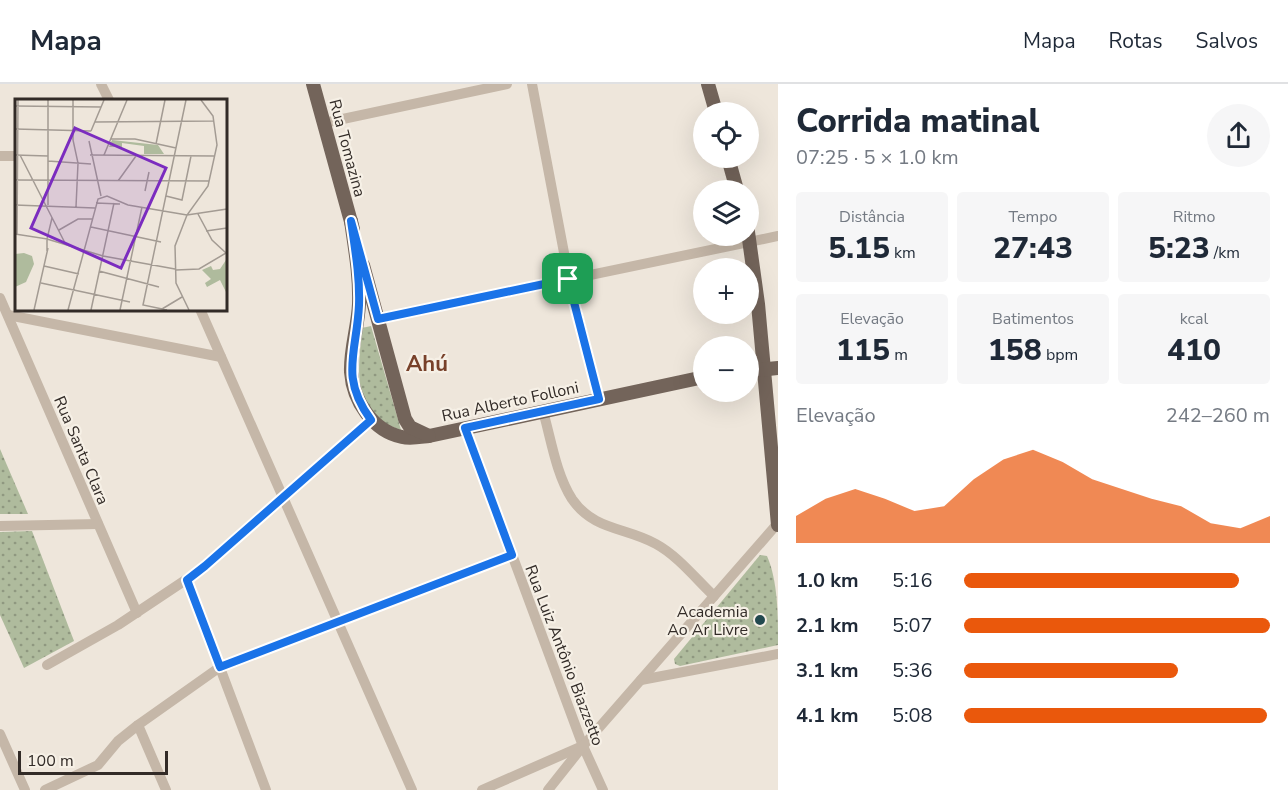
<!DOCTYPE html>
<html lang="pt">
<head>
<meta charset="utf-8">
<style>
	body { margin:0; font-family:"Nunito Sans",sans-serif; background:#f6f6f7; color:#1f2937; height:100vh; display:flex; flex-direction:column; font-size:22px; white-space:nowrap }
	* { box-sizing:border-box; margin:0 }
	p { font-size:20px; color:#747a83 }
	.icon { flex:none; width:33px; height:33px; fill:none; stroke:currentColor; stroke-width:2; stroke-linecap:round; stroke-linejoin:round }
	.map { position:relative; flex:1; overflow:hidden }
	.sheet { display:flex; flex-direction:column; background:#fff; width:510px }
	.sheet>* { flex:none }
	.fabs { position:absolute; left:693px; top:18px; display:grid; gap:12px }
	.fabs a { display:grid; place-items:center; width:66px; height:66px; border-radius:50%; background:#fff; box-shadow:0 6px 24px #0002; font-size:30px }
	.scale { position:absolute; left:18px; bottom:15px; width:150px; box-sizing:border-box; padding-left:6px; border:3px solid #322b27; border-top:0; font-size:16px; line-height:21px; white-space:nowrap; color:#322b27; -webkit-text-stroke:4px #f6f0e6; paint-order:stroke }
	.pin { position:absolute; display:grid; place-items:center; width:51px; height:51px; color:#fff; margin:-26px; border-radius:12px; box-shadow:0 3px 9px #0006 }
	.round { display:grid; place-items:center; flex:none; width:63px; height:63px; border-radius:32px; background:#f6f6f7 }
	.headline { display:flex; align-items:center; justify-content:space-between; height:102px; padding:0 18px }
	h1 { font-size:33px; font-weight:800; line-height:45px }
	.metrics { display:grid; grid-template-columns:repeat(3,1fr); gap:9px; height:102px; padding:6px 18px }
	.metrics div { display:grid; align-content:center; border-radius:6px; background:#f6f6f7; text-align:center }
	.metrics b { font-size:30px; font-weight:800 }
	.metrics small { font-size:16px; font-weight:400 }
	.metrics p { font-size:16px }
	.chart { height:168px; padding:12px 18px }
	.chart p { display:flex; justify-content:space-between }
	.chart svg { width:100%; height:108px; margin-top:6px; fill:#ea580c; opacity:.7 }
	ul { padding:0 18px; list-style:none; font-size:20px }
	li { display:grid; grid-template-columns:96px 72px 1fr; align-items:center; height:45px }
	li i { height:15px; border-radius:8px; background:#ea580c }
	header { display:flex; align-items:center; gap:36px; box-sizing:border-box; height:84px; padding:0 30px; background:#fff; border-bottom:2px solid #e0e1e3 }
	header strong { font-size:28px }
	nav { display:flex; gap:33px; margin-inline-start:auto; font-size:21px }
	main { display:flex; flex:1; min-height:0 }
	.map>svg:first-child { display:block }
	.park { fill:url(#park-dots) }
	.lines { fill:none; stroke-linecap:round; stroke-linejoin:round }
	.minor { stroke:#c5b7a8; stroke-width:10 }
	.major { stroke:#73645a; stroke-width:14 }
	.route-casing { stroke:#fff; stroke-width:12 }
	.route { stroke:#1a73e8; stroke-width:8 }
	.poi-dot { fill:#22494f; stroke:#f6f0e6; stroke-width:2 }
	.labels { text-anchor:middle; stroke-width:4.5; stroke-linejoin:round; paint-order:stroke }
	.street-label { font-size:16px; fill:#322b27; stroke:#f6f0e6 }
	.poi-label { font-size:16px; fill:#322b27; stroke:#f6f0e6; text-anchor:end }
	.district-label { font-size:22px; font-weight:bold; fill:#78412a; stroke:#f6f0e6 }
	.inset-road { fill:none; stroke:#a39b93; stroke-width:1.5 }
	.view { fill:#7b2cbf; fill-opacity:0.15; stroke:#7b2cbf; stroke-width:3 }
	.inset-edge { fill:none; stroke:#322b27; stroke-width:3 }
</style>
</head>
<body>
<header>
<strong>Mapa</strong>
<nav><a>Mapa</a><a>Rotas</a><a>Salvos</a></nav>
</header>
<main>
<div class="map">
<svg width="778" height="706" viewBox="0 0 778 706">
	<defs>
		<pattern id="park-dots" width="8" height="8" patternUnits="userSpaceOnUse" patternTransform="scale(1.5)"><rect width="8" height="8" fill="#afbb9d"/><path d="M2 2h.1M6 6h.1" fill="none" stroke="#8f9880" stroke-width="1.8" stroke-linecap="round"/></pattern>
	</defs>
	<rect width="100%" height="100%" fill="#eee6db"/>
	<g class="park">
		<path d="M371,242l30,104c-7,-3 -16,-5 -21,-10 -29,-22 -20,-61 -18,-92z"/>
		<polygon points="0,365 28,430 0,430"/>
		<polygon points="32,447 74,557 24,584 0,531 0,448"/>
		<path d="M760,471l7,1c11,25 11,60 11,89l-98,21 -5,-2 -1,-5z"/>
	</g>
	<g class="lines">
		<g class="minor">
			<polyline points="101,0 109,16"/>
			<polyline points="532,0 569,195 599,315"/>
			<polyline points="324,39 507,0"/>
			<polyline points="0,72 16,72"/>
			<polyline points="0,214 137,529"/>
			<polyline points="200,225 412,706"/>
			<polyline points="8,231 221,273"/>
			<polyline points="378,235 778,152"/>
			<path d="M543,327c8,28 13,63 29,88 22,32 54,28 84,45 22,12 40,35 58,52"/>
			<polyline points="465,344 583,662 603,706"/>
			<polyline points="0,442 98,440"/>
			<polyline points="187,496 266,706"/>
			<polyline points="47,581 118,541 196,489 371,336"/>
			<polyline points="641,596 778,570"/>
			<polyline points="138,641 166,706"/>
			<polyline points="0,650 25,706"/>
			<polyline points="45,706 98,681 118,657 138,641 220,583 512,471"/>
			<polyline points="482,706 580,663"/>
			<polyline points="548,706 583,662 778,439"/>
		</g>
		<g class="major">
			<polyline points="313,0 353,145"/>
			<polyline points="708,0 716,28"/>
			<polyline points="728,74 737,106"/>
			<path d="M351,137c4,28 9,55 8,83 -1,23 -9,46 -8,68 2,29 22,59 51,65 9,2 18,0 27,-1l275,-59"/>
			<polyline points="748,148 758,220 778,441"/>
			<polyline points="363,181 405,335 410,343 429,352"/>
			<polyline points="748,287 778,284"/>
		</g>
	</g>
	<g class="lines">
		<defs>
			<path id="route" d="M351,137l27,98 190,-40 31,120 -134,29 47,127 -292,112 -33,-87 18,-14 166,-146c-32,-43 -14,-68 -12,-115 1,-29 -4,-56 -8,-84z"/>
		</defs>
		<use href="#route" class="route-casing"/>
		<use href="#route" class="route"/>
	</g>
	<circle class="poi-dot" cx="760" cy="536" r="6"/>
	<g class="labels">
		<g class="street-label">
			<text transform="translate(348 64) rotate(75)" y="6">Rua Tomazina</text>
			<text transform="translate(510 317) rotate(-12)" y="6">Rua Alberto Folloni</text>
			<text transform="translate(82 366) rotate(67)" y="6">Rua Santa Clara</text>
			<text transform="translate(565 571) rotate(69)" y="6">Rua Luiz Antônio Biazzetto</text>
		</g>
		<g class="poi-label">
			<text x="748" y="533">Academia<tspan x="748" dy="18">Ao Ar Livre</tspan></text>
		</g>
		<g class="district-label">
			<text x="427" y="287">Ahú</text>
		</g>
	</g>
	<g transform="translate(15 15)">
		<rect width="212" height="212" fill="#eee6db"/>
		<path d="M9,154l8,3 2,8 -8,18 -11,5v-33zM211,161v32l-6,-12 -13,7 -2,-4 6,-4 -9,-9 9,-4 2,4 7,-1z" fill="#afbb9d"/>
		<path d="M97,41l46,5 6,9h-20v-8l-22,-3v4h-13z" fill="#afbb9d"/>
		<path class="inset-road" d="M58,1v40l5,23 -2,44M0,7l86,1M80,23l118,-1M0,30l76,2M76,32l13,-31M96,40h24l41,9M74,42l12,55M141,45l9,-44M0,56l33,1M5,56l45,88M75,56l124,1M89,56l23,-55M33,62l43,3M0,81l194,1M103,82l18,-25M130,92l4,-19M151,97l16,4 9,-44M81,104l24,1M0,106l80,3M33,106v-105M113,106l59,10M183,115l14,26 14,13M172,116l40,-6M76,128l70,15M44,131l19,-11h14M191,132l21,-3M0,135l32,5 5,-21M2,135l1,-134M32,152v-12l56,17 72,13M29,167l35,8M161,171l23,-1 27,-16M84,172l60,16M26,184l89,19M147,210l20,-12M19,211l14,-62M53,211l30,-111 9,-3 21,9M76,211l23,-107M105,211l22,-103M152,211l-24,-5 43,-205M174,211l-13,-27 -1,-37 12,-31 21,-29 9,-41 -4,-29 -12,-16"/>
		<path class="view" d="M60,29l91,40 -45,100 -90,-40z"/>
		<rect width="212" height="212" class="inset-edge"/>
	</g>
</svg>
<div class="fabs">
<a><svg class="icon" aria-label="locate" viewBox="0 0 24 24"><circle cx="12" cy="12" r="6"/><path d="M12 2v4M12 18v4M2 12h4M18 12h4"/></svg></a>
<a><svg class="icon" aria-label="layers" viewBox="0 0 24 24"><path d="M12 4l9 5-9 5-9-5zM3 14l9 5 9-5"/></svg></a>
<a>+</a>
<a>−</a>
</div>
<div class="scale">100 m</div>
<div class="pin" style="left:568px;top:195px;background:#1e9e55"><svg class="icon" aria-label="arrive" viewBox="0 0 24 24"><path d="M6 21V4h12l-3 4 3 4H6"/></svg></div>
</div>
<section class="sheet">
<div class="headline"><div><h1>Corrida matinal</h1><p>07:25 · 5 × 1.0 km</p></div><a class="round"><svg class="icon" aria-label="share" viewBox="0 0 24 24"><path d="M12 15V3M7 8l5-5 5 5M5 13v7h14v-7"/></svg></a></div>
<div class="metrics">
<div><p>Distância</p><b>5.15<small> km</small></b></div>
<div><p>Tempo</p><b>27:43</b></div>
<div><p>Ritmo</p><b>5:23<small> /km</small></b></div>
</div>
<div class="metrics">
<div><p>Elevação</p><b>115<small> m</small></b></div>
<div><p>Batimentos</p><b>158<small> bpm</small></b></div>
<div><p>kcal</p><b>410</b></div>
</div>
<div class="chart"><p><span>Elevação</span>242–260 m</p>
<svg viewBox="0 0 160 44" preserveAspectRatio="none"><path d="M0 44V33L10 26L20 22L30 26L40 31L50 29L60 18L70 10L80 6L90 11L100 18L110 22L120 26L130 29L140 36L150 38L160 33V44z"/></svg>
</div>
<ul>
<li><b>1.0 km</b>5:16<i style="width:90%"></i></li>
<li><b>2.1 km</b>5:07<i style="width:100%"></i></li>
<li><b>3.1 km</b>5:36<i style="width:70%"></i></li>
<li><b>4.1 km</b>5:08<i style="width:99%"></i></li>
</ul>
</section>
</main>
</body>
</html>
